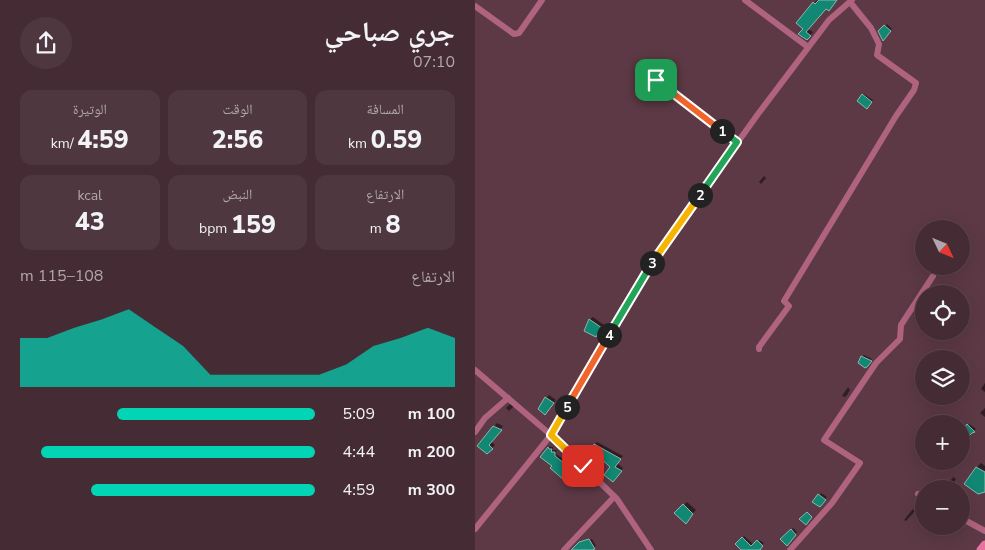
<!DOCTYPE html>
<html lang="ar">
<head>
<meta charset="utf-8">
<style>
	body { margin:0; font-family:"Nunito Sans","Noto Naskh Arabic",sans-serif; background:#4f3740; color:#f1f3f6; direction:rtl; height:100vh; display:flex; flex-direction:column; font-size:19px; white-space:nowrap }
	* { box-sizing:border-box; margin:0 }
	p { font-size:16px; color:#b0a7ac }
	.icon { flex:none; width:28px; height:28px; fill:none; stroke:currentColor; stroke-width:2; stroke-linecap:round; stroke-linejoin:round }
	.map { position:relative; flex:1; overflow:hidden; direction:ltr }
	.sheet { display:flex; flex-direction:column; background:#452b34; width:475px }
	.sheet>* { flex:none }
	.needle { width:32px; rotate:133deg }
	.buttons { position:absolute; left:440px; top:220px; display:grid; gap:10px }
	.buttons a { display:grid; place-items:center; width:55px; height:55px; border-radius:50%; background:#452b34; box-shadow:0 5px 20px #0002,0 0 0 1px #5d474f; font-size:25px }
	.pin { position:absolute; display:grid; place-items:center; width:42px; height:42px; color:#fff; margin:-21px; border-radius:10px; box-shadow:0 2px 8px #0006 }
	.km { position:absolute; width:25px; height:25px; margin:-12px; border-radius:50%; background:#222; color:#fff; font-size:14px; line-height:25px; text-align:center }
	.round { display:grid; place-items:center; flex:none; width:52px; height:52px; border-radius:26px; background:#4f3740 }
	.headline { display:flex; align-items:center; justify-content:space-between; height:85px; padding:0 20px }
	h1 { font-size:28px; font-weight:800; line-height:38px }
	.figures { display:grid; grid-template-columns:repeat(3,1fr); gap:8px; height:85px; padding:5px 20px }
	.figures div { display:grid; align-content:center; border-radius:12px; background:#4f3740; text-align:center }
	.figures b { font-size:25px; font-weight:800 }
	.figures small { font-size:14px; font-weight:400 }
	.figures p { font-size:14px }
	.chart { height:140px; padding:10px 20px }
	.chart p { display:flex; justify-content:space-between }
	.chart svg { width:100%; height:90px; margin-top:5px; fill:#02d5b6; opacity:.7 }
	ul { padding:0 20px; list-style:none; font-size:16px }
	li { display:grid; grid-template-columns:80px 60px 1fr; align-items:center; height:38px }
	li i { height:12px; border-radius:6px; background:#02d5b6 }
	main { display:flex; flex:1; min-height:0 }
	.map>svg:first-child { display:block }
	.shadow { fill:#0007 }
	.building { fill:#118774; stroke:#89b8ac }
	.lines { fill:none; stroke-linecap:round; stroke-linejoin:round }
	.street { stroke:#af637f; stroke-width:6 }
	.secondary { stroke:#e7719f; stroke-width:9 }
	.split-1-casing { stroke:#fff; stroke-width:10 }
	.split-2-casing { stroke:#fff; stroke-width:10 }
	.split-3-casing { stroke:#fff; stroke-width:10 }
	.split-4-casing { stroke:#fff; stroke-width:10 }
	.split-5-casing { stroke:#fff; stroke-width:10 }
	.split-6-casing { stroke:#fff; stroke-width:10 }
	.split-1 { stroke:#f0652b; stroke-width:6 }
	.split-2 { stroke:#22a559; stroke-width:6 }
	.split-3 { stroke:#f5b400; stroke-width:6 }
	.split-4 { stroke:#22a559; stroke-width:6 }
	.split-5 { stroke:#f0652b; stroke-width:6 }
	.split-6 { stroke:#f5b400; stroke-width:6 }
</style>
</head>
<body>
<main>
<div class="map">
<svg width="510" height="550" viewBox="0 0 510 550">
	<rect width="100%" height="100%" fill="#5c3945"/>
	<g class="shadow">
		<polygon points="342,0 344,2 345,0 361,0 351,7 333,29 338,32 332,39 329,28 339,3"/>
		<polygon points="412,24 417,29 408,39 405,32"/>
		<polygon points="192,74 196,78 193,82 189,78"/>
		<polygon points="389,94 398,100 392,107 387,95"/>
		<polygon points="289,176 291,178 286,184 284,182"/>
		<polygon points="118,317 129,325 121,336 111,330 115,319"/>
		<polygon points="389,355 397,359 394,363 387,357"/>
		<polygon points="510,383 510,392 506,389"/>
		<polygon points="373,387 375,390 372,395 370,397 367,396"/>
		<polygon points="74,395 81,400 73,410 71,398"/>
		<polygon points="35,404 39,406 34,411 31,408"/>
		<polygon points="510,408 510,417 505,413"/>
		<polygon points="22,423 28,426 16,441 20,445 12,453 4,445"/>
		<polygon points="494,424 501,429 490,438 493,425"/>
		<polygon points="122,442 148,456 142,463 148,468 141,478 136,467 120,452 120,444"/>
		<polygon points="75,446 76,447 78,447 78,450 82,450 81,454 91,461 89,463 91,465 90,466 94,472 89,479 78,466 67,456"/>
		<polygon points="506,463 510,466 510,491 502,467"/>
		<polygon points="478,477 481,479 477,486 473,484"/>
		<polygon points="346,493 352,497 346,504 339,501"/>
		<polygon points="212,502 221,510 217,514 218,514 211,522 201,513"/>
		<polygon points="438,509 440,511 431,521 429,520"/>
		<polygon points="318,528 322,532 312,544 307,539"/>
		<polygon points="269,536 279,545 284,540 289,543 283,550 273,550 262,544"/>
		<polygon points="117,539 121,546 115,550 98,550 104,543"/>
	</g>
	<g class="building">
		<polygon points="344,0 362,0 354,11 351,9 331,32 336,36 332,40 323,34 328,29 321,23 338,2 340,4"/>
		<polygon points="409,25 416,31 408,41 403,31"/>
		<polygon points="387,94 397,102 392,109 382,101"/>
		<polygon points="114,319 127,328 121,337 109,331"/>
		<polygon points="386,356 397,361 392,367 390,368 383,363"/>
		<polygon points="70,397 79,403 70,415 63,409"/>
		<polygon points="492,424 500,432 497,433 490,440 489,439 486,443 486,433"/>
		<polygon points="18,426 27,430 14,445 18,449 12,454 2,446"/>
		<polygon points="119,444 146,459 140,467 147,471 138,482 129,475 135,467 120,453 115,460 111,458"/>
		<polygon points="73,447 74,449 77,449 76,452 80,452 80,456 90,464 88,466 90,468 88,470 93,476 89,480 75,468 77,466 65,457"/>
		<polygon points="501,467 510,472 510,492 503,494 489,484"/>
		<polygon points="343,494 351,500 345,507 337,502"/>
		<polygon points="208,504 218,514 211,524 199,513"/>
		<polygon points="332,512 337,517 331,525 324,519"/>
		<polygon points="316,529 321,535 312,546 305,539"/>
		<polygon points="267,537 276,546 282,540 288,546 285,550 266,550 260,544"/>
		<polygon points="114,539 120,549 117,550 96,550 104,542"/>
	</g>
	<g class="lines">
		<g class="street">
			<polyline points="270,0 333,47"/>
			<polyline points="0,6 39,34 44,33 67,0"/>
			<polyline points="181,80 262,142"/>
			<polyline points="284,349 284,347 314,306 309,301 421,116 439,90 441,83 402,55 404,44 396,28 375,2"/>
			<polyline points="0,370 76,435 142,499 176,550"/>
			<polyline points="0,432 10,418 33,398"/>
			<polyline points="443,494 449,498"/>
			<polyline points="486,518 510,531"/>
			<polyline points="0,529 76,435 175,265 283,114 354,20 377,0"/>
			<polyline points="89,550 139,497"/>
			<polyline points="315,550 357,503 385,463 349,440 401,363 425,339 426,325 458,276"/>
		</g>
		<polyline class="secondary" points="506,550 510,545"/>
	</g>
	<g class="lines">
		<defs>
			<polyline id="split-1" points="181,80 247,131"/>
			<polyline id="split-2" points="225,195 262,142 247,131"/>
			<polyline id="split-3" points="177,263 225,195"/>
			<polyline id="split-4" points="134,335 177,263"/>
			<polyline id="split-5" points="92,407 134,335"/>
			<polyline id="split-6" points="92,407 76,435 108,466"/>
		</defs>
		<use href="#split-1" class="split-1-casing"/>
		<use href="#split-2" class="split-2-casing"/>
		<use href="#split-3" class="split-3-casing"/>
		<use href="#split-4" class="split-4-casing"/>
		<use href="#split-5" class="split-5-casing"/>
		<use href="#split-6" class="split-6-casing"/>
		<use href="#split-1" class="split-1"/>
		<use href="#split-2" class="split-2"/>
		<use href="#split-3" class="split-3"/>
		<use href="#split-4" class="split-4"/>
		<use href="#split-5" class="split-5"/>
		<use href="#split-6" class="split-6"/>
	</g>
</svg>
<div class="buttons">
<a><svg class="needle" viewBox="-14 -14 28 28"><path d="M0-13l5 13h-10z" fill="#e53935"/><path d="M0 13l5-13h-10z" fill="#b0a7ac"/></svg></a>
<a><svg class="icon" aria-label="locate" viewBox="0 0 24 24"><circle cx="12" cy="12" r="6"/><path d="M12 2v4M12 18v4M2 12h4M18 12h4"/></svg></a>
<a><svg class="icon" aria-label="layers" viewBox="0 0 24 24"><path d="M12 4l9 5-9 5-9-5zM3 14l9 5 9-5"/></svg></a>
<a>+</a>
<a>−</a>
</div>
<div class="pin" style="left:181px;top:80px;background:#1e9e55"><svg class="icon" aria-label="arrive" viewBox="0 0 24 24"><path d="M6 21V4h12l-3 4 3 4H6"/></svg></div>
<div class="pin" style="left:108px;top:466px;background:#d93025"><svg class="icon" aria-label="check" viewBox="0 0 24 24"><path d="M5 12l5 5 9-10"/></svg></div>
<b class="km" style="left:247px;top:131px">1</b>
<b class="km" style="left:225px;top:195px">2</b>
<b class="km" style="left:177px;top:263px">3</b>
<b class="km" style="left:134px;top:335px">4</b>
<b class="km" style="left:92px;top:407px">5</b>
</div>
<section class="sheet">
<div class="headline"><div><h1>جري صباحي</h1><p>07:10</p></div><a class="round"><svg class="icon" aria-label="share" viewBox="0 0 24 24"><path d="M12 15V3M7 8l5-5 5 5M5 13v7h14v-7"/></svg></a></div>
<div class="figures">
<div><p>المسافة</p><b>0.59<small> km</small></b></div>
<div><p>الوقت</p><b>2:56</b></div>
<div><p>الوتيرة</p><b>4:59<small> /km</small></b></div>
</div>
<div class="figures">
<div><p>الارتفاع</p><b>8<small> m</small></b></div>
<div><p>النبض</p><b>159<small> bpm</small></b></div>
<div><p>kcal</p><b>43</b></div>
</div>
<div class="chart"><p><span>الارتفاع</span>108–115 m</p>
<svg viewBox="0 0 160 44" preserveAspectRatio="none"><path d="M0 44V20L10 20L20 15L30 11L40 6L50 15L60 24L70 38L80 38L90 38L100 38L110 38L120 33L130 24L140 20L150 15L160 20V44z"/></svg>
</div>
<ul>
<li><b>100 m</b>5:09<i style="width:67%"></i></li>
<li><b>200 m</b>4:44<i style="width:93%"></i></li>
<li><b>300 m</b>4:59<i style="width:76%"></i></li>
</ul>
</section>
</main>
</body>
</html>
